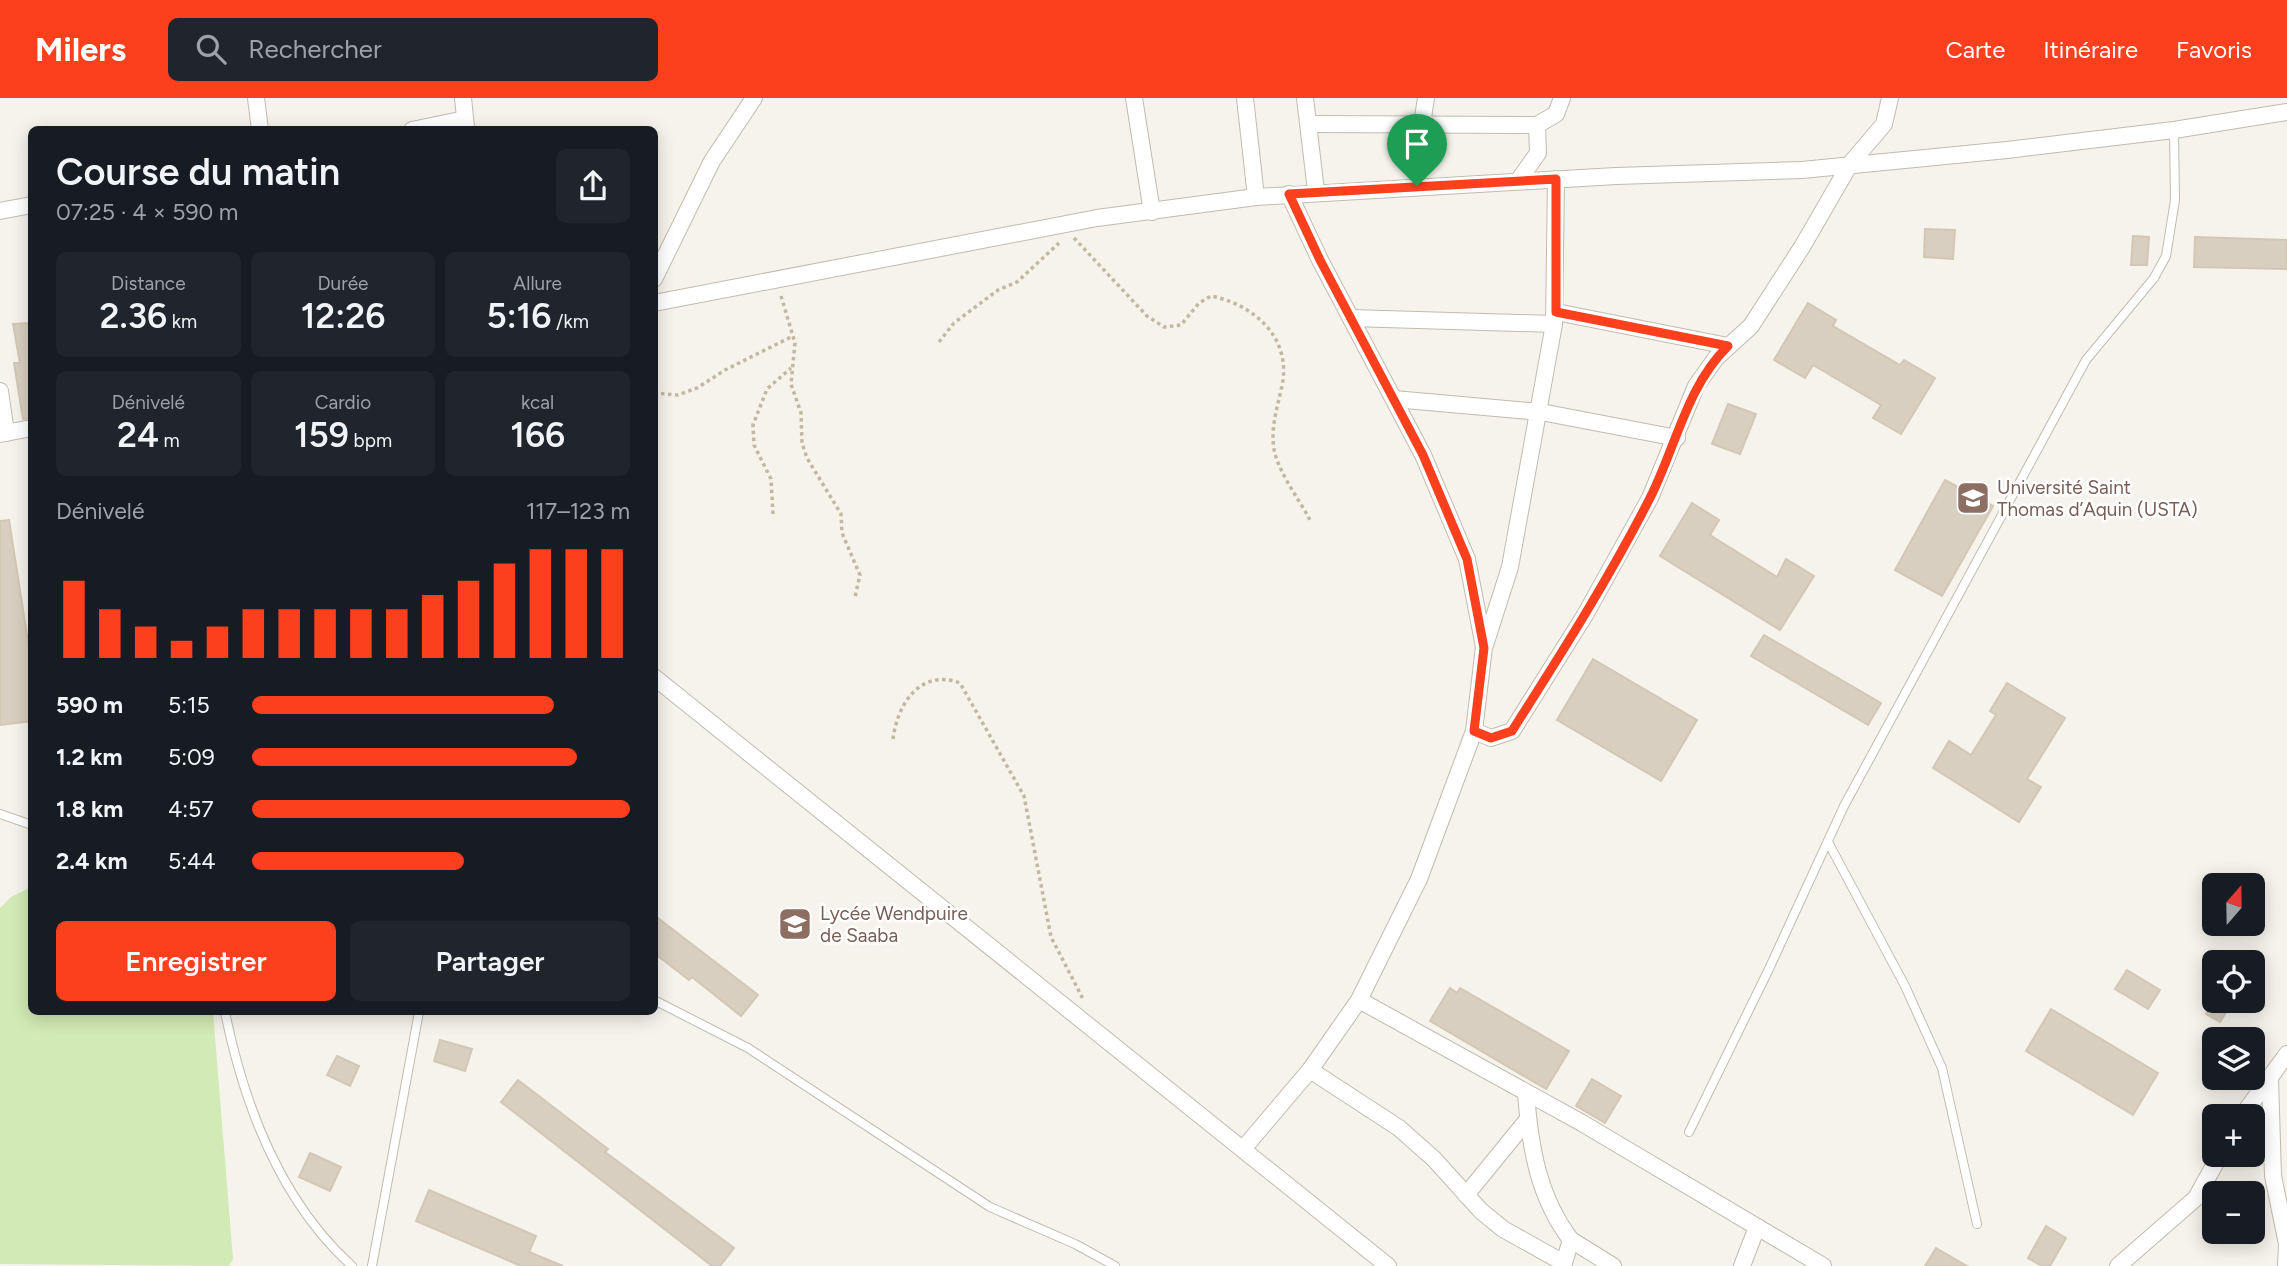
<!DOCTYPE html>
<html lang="fr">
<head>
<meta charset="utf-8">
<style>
	body { margin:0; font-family:Figtree,sans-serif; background:#20242c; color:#f1f3f6; height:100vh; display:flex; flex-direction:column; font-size:26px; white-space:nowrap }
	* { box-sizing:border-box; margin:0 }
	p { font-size:23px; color:#9ea1a6 }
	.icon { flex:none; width:38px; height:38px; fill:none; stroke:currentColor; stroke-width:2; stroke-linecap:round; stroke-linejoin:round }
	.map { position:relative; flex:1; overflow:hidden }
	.drawer { position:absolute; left:28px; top:28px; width:630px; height:889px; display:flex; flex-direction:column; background:#171b24; border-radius:10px; box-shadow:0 4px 18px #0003 }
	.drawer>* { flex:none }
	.needle { width:46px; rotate:20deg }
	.controls { position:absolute; left:2202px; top:775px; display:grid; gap:14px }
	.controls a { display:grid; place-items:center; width:63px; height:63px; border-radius:10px; background:#171b24; box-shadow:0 4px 18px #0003; font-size:35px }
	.pin { position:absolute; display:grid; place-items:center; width:60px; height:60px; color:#fff; margin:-72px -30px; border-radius:50% 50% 50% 0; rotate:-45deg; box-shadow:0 0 7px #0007 }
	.pin .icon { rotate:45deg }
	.round { display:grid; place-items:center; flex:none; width:74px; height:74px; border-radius:10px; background:#20242c }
	.overview { display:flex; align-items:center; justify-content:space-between; height:119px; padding:0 28px }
	h1 { font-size:38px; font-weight:600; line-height:52px }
	.figures { display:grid; grid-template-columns:repeat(3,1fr); gap:10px; height:119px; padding:7px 28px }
	.figures div { display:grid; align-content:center; border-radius:10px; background:#20242c; text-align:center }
	.figures b { font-size:35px; font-weight:600 }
	.figures small { font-size:19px; font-weight:400 }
	.figures p { font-size:19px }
	.chart { height:196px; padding:14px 28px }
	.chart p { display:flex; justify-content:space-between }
	.chart svg { width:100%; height:126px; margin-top:7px; stroke:#fc3f1d; stroke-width:6 }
	.button { display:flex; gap:14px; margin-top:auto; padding:14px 28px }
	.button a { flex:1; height:80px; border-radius:10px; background:#fc3f1d; color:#fff; font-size:28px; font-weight:600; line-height:80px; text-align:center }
	.button a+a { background:#20242c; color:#f1f3f6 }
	ul { padding:0 28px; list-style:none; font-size:23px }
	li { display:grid; grid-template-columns:112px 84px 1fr; align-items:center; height:52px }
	li i { height:18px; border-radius:9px; background:#fc3f1d }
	header { display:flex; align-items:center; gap:42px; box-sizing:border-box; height:98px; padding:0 35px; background:#fc3f1d; color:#fff }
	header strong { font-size:33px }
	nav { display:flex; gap:38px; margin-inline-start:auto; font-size:24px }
	.search { width:490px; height:63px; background:#20242c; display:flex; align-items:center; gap:18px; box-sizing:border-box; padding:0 24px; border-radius:10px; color:#9ea1a6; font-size:26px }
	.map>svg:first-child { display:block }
	.green { fill:#d2eab5 }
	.building { fill:#d8cfc1; stroke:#d3c7b4; stroke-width:2 }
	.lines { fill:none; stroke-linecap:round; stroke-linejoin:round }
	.lane-casing { stroke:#c2bbae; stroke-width:10 }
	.street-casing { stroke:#c2bbae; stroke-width:18 }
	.path { stroke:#c4b79f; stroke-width:3.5; stroke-dasharray:3.5 3.5; stroke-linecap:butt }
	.lane { stroke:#fff; stroke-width:8 }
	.street { stroke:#fff; stroke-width:16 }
	.route-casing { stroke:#fff; stroke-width:14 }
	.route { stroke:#fc3f1d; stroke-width:9 }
	.labels { text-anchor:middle; stroke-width:5; stroke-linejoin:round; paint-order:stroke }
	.education-label { font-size:19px; fill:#785e54; stroke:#fff; text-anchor:start }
</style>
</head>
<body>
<header>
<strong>Milers</strong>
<div class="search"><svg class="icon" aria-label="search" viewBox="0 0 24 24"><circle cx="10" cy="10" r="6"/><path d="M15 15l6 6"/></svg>Rechercher</div>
<nav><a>Carte</a><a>Itinéraire</a><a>Favoris</a></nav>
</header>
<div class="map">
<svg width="2287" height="1168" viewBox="0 0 2287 1168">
	<rect width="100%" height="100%" fill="#f6f3ec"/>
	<polygon class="green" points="31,789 32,914 213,914 233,1161 229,1168 0,1166 0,810 11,799"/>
	<g class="building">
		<polygon points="1925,131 1955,132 1953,161 1924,159"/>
		<polygon points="2133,138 2149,139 2147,167 2131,167"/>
		<polygon points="2195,139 2287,142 2287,171 2194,169"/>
		<polygon points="1808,205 1836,222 1833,228 1900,267 1904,262 1935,280 1901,336 1873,320 1881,307 1813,267 1805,280 1774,262"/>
		<polygon points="32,225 32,320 23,321 14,265 20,265 13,226"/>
		<polygon points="1728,306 1756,316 1740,356 1712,346"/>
		<polygon points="1945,382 1993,408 1942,498 1895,472"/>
		<polygon points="1692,405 1719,422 1710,437 1777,479 1786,461 1814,478 1780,532 1660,458"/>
		<polygon points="9,422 32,569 32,623 0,627 0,423"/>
		<polygon points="1764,537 1881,605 1868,627 1751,558"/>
		<polygon points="1593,561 1697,622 1661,683 1557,622"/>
		<polygon points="2007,585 2065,620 2027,681 2041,689 2019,724 1933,670 1949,643 1971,657 1996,617 1990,613"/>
		<polygon points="654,817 758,897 741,918 692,879 689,882 654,855"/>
		<polygon points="2127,872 2160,892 2148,911 2115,891"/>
		<polygon points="1450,890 1457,895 1460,890 1569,953 1546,991 1430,923"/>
		<polygon points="2214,903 2233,903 2220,924 2206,916"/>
		<polygon points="2051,911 2158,975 2133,1017 2026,953"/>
		<polygon points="440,942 472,951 465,973 434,963"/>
		<polygon points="337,958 359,968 350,988 327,977"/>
		<polygon points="1592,981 1621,998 1605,1025 1576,1008"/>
		<polygon points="518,982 608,1051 605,1054 734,1150 720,1168 712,1168 501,1004"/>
		<polygon points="310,1055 341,1069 330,1093 299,1079"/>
		<polygon points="429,1092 536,1138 529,1154 563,1168 521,1168 416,1123"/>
		<polygon points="2046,1128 2066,1140 2050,1168 2042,1168 2028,1160"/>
		<polygon points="1936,1150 1967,1168 1925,1168"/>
	</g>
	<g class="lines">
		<defs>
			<g id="lane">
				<polyline points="0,716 32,727"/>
				<polyline points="1828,744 1905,888 1942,970 1977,1126"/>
				<polyline points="654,902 748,950 990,1109 1075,1146 1115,1168"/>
				<path d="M225,914c19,93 55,189 127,254"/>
				<polyline points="1689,1034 1768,873 1844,708 2086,262 2154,180 2166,158 2175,102 2174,32"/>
				<polyline points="372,1168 419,914"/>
			</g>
			<g id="street">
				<polyline points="256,0 260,32"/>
				<polyline points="463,0 466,29"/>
				<polyline points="1134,0 1152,114"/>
				<polyline points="1245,0 1256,99"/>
				<polyline points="1305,0 1316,93"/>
				<polyline points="1309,26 1537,27"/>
				<polyline points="1422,26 1426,0"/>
				<polyline points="412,32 465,21"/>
				<polyline points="1518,83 1538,55 1537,27 1556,16 1562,0"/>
				<polyline points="0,113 32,107"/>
				<polyline points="654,181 712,63 754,0"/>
				<polyline points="654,205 1097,120 1256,99 1616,78 1802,72 2007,52 2174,32 2287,14"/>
				<polyline points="1556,214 1728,248"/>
				<polyline points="1351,220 1554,226"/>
				<polyline points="0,293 6,335"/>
				<polyline points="1394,301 1541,314 1677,340"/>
				<polyline points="0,336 32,330"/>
				<polyline points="1485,547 1510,469 1554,226 1556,81"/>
				<polyline points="654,579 1388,1168"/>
				<polyline points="1474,633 1491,640 1512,633 1585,517 1650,400 1696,288 1716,260 1751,228 1802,149 1850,66 1884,26 1890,0"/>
				<polyline points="1359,902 1582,1025 1823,1168"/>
				<polyline points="1310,972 1399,1030 1434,1061 1481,1113 1503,1131 1564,1165"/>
				<polyline points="2270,980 2273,1078 2287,1146 2286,1168"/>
				<path d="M1526,996c4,52 12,103 45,146l-8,26"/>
				<polyline points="2242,1018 2287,956"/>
				<polyline points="1243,1051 1310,972 1359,902 1419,781 1474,633 1484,549 1467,461 1423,357 1320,162 1289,96"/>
				<polyline points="1466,1097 1528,1021"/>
				<polyline points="1571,1142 1613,1168"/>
				<polyline points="1742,1168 1757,1129"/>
				<polyline points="2118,1168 2196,1100 2220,1057"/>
			</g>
		</defs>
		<use href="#lane" class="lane-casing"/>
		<use href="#street" class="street-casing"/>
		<g class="path">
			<path d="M1074,140l73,78 17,11 17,-2 18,-22 12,-7c41,8 78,39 72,84 -4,24 -13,45 -9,69 4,23 25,50 36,71"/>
			<polyline points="781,198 795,245 791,286 801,315 802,345 807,360 841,416 842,435 860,477 855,499"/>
			<polyline points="939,244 954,225 998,192 1017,184 1059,145"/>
			<polyline points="654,295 678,297 697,290 725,272 793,238"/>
			<polyline points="773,416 771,381 754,347 753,327 767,291 791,270"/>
			<path d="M893,641c4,-34 27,-71 67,-56l64,113 27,141 32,62"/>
		</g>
		<use href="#lane" class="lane"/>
		<use href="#street" class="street"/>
	</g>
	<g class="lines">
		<defs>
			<path id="route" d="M1556,81v133l172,34c-41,40 -52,100 -77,150 -41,81 -90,158 -139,235l-21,7 -17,-7 10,-83 -17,-89 -44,-104 -103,-195 -31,-66z"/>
		</defs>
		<use href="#route" class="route-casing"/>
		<use href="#route" class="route"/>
	</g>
	<defs>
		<symbol id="university-square" viewBox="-11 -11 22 22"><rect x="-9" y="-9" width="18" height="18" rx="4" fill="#8d6e63" stroke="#fff"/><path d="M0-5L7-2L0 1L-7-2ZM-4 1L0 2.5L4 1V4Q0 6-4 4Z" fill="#fff"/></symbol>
		<symbol id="school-square" viewBox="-11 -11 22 22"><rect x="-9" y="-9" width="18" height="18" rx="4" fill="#8d6e63" stroke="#fff"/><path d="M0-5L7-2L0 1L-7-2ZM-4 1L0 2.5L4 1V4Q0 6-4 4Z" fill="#fff"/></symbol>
	</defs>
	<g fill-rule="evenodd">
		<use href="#university-square" x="1954" y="381" width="38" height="38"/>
		<use href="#school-square" x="776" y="807" width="38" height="38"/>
	</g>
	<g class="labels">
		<g class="education-label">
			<text x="1997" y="396">Université Saint<tspan x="1997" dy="22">Thomas d’Aquin (USTA)</tspan></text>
			<text x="820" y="822">Lycée Wendpuire<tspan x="820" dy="22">de Saaba</tspan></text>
		</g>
	</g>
</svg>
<div class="controls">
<a><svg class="needle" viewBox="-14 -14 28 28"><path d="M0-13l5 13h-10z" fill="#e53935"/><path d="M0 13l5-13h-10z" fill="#9ea1a6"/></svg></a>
<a><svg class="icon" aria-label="locate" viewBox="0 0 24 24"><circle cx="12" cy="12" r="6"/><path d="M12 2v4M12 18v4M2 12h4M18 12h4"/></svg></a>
<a><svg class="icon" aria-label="layers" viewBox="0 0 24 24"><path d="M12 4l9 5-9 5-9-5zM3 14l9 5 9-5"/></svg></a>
<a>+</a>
<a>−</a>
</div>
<div class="pin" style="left:1417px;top:88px;background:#1e9e55"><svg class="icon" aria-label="arrive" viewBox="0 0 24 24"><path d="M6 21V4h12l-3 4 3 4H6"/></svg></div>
<section class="drawer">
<div class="overview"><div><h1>Course du matin</h1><p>07:25 · 4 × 590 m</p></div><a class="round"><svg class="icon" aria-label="share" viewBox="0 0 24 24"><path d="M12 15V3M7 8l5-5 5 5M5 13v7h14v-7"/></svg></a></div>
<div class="figures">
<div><p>Distance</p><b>2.36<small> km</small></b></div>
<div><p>Durée</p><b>12:26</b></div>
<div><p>Allure</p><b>5:16<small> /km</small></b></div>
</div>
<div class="figures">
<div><p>Dénivelé</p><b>24<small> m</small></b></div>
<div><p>Cardio</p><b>159<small> bpm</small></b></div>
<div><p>kcal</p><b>166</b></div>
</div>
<div class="chart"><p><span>Dénivelé</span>117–123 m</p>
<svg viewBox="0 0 160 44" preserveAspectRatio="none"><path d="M5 44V17M15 44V27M25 44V33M35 44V38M45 44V33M55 44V27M65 44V27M75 44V27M85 44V27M95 44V27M105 44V22M115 44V17M125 44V11M135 44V6M145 44V6M155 44V6"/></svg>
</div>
<ul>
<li><b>590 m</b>5:15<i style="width:80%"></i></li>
<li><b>1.2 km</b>5:09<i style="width:86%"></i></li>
<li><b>1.8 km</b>4:57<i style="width:100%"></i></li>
<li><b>2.4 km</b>5:44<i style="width:56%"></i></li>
</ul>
<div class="button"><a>Enregistrer</a><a>Partager</a></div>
</section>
</div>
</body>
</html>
